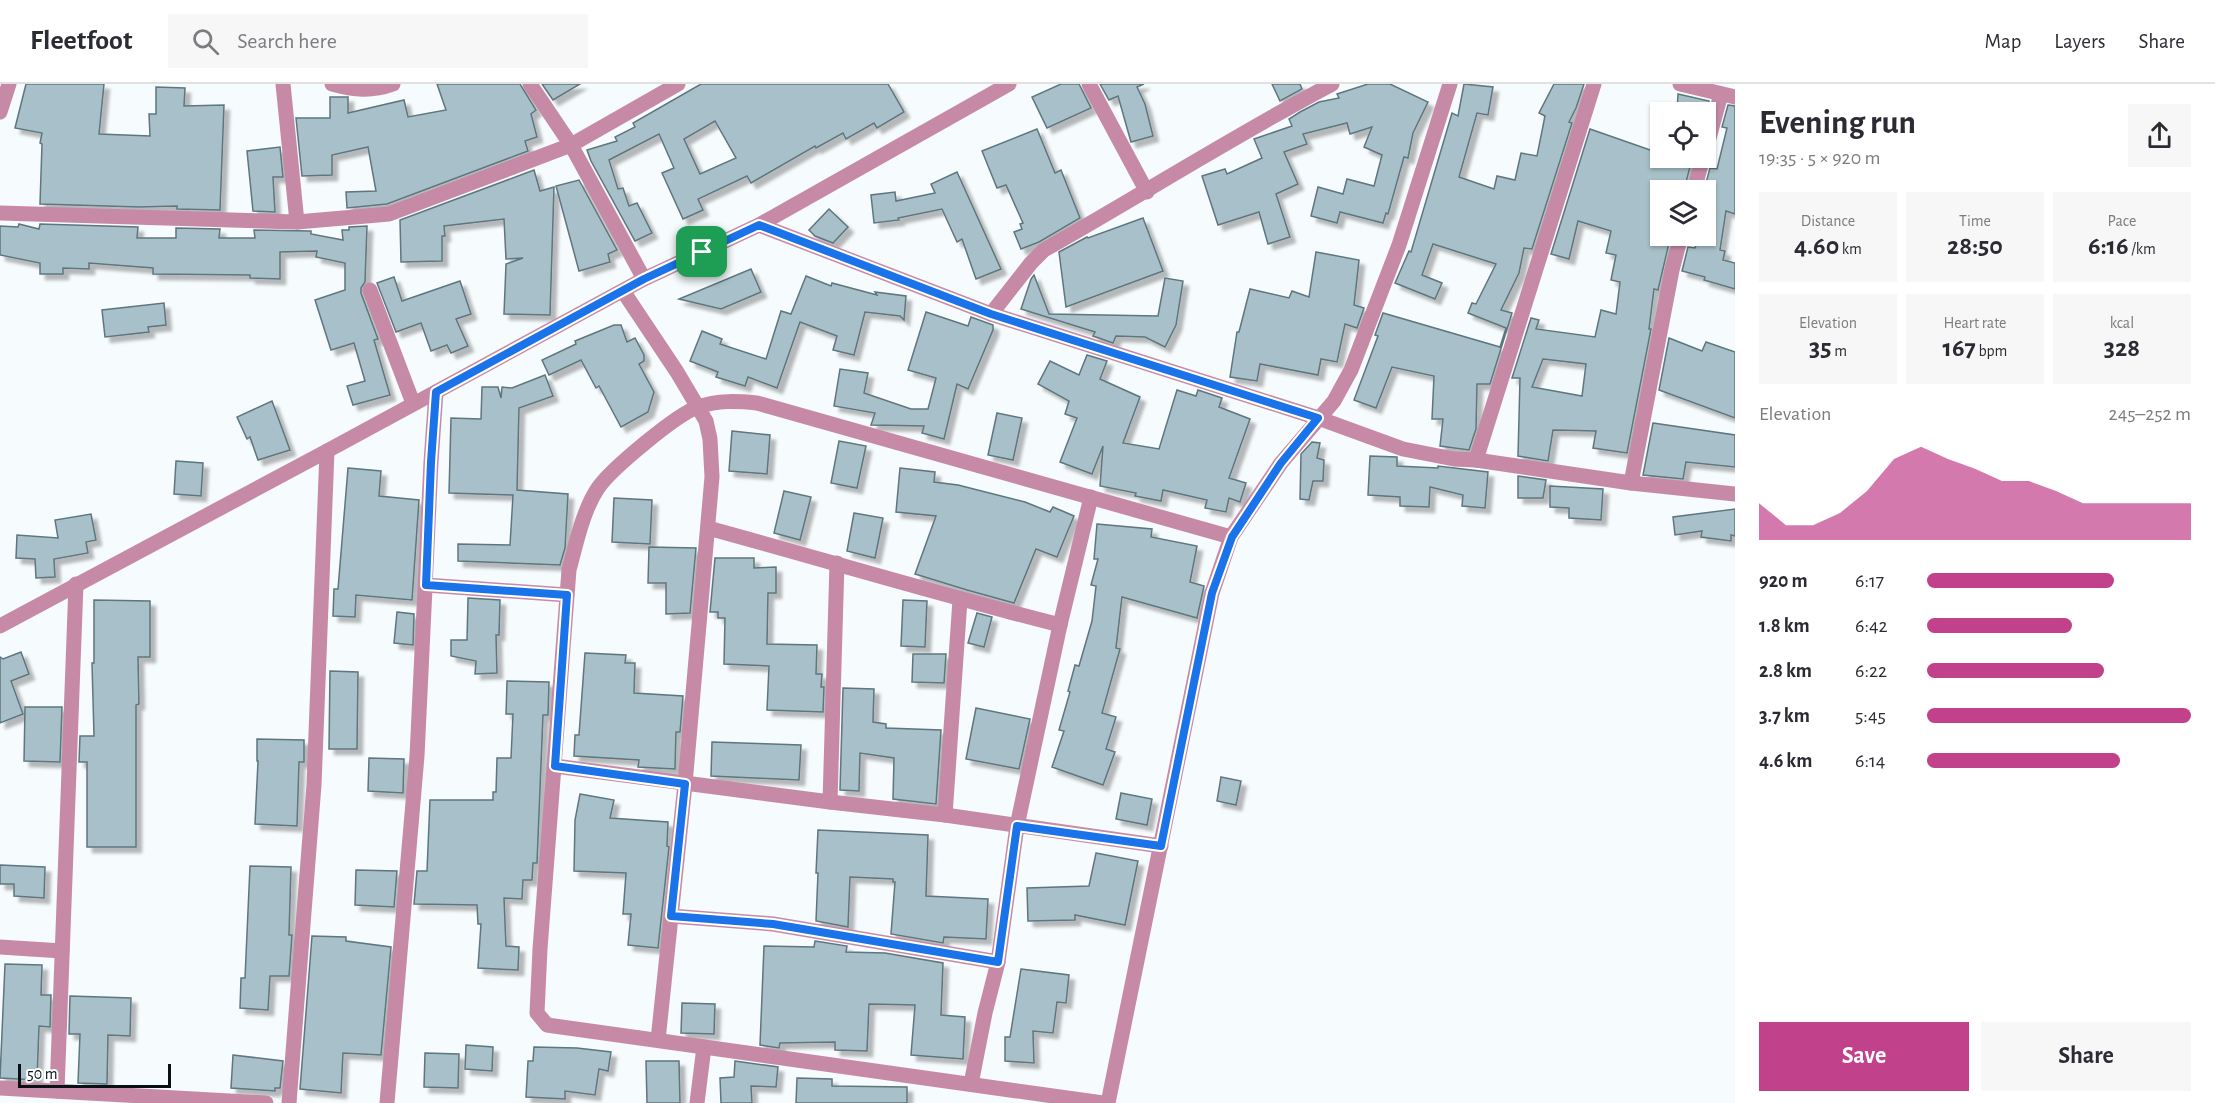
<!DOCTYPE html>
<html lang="en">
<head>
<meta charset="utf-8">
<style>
	body { margin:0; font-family:"Alegreya Sans",sans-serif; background:#f7f7f7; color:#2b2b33; height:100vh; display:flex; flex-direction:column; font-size:22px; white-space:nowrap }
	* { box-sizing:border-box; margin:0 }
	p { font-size:20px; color:#7c7c81 }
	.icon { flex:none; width:33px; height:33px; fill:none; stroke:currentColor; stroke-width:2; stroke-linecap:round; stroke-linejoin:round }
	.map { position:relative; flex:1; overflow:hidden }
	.sheet { display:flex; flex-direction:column; background:#fff; width:480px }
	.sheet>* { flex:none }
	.controls { position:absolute; left:1650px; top:18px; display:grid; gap:12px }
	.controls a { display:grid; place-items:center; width:66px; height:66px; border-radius:0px; background:#fff; box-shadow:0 2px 4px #0004; font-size:30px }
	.scale { position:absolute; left:18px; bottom:15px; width:153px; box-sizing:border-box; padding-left:6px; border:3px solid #071013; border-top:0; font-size:16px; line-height:21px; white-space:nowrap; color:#071013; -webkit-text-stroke:4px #fff; paint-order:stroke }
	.pin { position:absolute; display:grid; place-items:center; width:51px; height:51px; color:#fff; margin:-26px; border-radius:12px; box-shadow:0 3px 9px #0006 }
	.round { display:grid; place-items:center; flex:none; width:63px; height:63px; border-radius:0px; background:#f7f7f7 }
	.head { display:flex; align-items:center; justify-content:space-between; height:102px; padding:0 24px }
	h1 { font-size:33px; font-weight:600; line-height:45px }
	.stats { display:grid; grid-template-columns:repeat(3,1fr); gap:9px; height:102px; padding:6px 24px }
	.stats div { display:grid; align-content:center; border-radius:0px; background:#f7f7f7; text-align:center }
	.stats b { font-size:26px; font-weight:600 }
	.stats small { font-size:16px; font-weight:400 }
	.stats p { font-size:16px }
	.chart { height:168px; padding:12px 24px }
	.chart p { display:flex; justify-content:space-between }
	.chart svg { width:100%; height:108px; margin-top:6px; fill:#c2418b; opacity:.7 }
	.button { display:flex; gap:12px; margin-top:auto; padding:12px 24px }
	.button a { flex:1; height:69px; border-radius:0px; background:#c2418b; color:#fff; font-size:24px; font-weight:600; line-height:69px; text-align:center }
	.button a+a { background:#f7f7f7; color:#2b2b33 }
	ul { padding:0 24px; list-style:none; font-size:20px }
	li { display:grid; grid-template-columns:96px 72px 1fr; align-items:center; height:45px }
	li i { height:15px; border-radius:8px; background:#c2418b }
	header { display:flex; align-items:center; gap:36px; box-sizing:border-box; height:84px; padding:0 30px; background:#fff; border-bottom:2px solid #e1e1e2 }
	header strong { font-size:28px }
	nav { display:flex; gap:33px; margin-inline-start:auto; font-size:21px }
	.search { width:420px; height:54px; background:#f7f7f7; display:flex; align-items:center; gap:15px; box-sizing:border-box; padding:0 21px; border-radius:0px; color:#7c7c81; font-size:22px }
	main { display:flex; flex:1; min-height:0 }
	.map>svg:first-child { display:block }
	.building { fill:#a8c0c9; stroke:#5e767e; stroke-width:1.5; fill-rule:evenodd; filter:url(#shadow) }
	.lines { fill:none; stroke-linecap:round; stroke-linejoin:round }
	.minor { stroke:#c68aa7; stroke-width:15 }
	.route-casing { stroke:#fff; stroke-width:12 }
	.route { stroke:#1a73e8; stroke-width:8 }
</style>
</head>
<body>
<header>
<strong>Fleetfoot</strong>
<div class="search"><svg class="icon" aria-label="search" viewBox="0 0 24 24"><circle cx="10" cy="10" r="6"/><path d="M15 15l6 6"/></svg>Search here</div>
<nav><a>Map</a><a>Layers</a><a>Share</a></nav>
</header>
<main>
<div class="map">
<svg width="1735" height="1019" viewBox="0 0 1735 1019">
	<defs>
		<filter id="shadow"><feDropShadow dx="5.5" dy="5.5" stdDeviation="1.5" flood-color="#0004"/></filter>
	</defs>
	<rect width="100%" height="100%" fill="#f6fbfd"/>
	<g class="building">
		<polygon points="26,0 104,0 99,50 150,52 149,30 156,30 156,3 185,4 184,22 224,21 220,126 177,125 177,122 139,123 40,120 42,60 40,59 42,49 15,44"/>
		<polygon points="437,0 520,0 536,26 531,30 537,53 525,57 528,67 387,120 347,124 346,108 376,107 368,63 332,71 332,91 302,92 296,34 330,34 330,13 348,13 348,29 404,16 408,33 446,26"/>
		<polygon points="542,0 580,0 553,16"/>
		<path d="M701,0h187l16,28 -27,16 -3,-5 -28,16 -3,-6 -27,15 -1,-2 -64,37 -4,-7 -49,23 5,11 -20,9 -21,-46 12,-5 -15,-34 -50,26 9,29 5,-1 6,18 8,-3 15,30 -17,8 -44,-80 -4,-11 30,-9 -2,-4 20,-10 -2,-4zM715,37l21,37 -36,16 -16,-35z"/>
		<polygon points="1061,0 1079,0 1091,24 1047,44 1032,13"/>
		<polygon points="1100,0 1144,0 1137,3 1145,20 1153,52 1131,58 1118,12 1109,16"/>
		<polygon points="1272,0 1300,0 1302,5 1280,17"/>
		<polygon points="1368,0 1390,0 1428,18 1413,49 1408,74 1404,73 1388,130 1386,129 1383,139 1340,128 1337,139 1311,132 1318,103 1343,110 1347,95 1374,102 1382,71 1364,63 1372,43 1350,50 1347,39 1303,50 1307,60 1284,68 1298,100 1276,110 1290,153 1268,160 1259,128 1218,141 1202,92 1225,85 1227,90 1262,74 1254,55 1292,42 1289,35 1300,28 1319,18 1339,14 1337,10"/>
		<polygon points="1464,0 1493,3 1488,31 1477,29 1459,93 1494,105 1497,92 1515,96 1521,69 1537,72 1545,32 1539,29 1554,0 1584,0 1576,24 1569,38 1572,39 1532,165 1524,164 1519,189 1501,226 1512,229 1490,300 1477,300 1476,345 1469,366 1440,362 1443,335 1432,335 1434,292 1392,283 1376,324 1354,316 1378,252 1375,251 1383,229 1500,263 1506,244 1468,229 1472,219 1476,220 1496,180 1433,160 1422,191 1442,199 1435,215 1395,199 1409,167 1411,168 1452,29 1458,32"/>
		<polygon points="1678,10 1709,17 1706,30 1677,28"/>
		<polygon points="1728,21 1735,22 1735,130 1726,127 1720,166 1725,167 1723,176 1735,179 1735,205 1704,196 1705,193 1682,187 1688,163 1695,164 1696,161 1698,161 1699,152 1706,152 1704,106 1710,84 1717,85 1727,44 1722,43"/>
		<polygon points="1037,45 1055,89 1061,86 1080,134 1039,158 1021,165 1014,148 1022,145 1020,140 1023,139 1006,101 997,104 982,67"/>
		<path d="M1590,45l63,22 -2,7h18l22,5 -7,27h-24v52l9,1 -11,47 -4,-1 -5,40h2l-24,124 -34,-5 3,-17 -43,-1 -5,31 -30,-5 2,-78h-8l19,-60 8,2 -3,9 59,8 6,-27 15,4 4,-32 -9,-2 5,-25 -10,-2 5,-22 -33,-10 -9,38 -18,-5zM1543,275l43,5 -4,32 -50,-9z"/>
		<polygon points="280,63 283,93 273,93 275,128 253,127 247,67"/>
		<polygon points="534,86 540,107 554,103 550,231 504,230 506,180 523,174 506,175 504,135 444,142 445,152 442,152 442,177 401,178 400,136"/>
		<polygon points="957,88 1001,185 976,195 962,155 957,158 942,125 898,134 899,136 874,139 871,111 895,108 896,117 935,109 931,100"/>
		<polygon points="579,96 617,166 608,170 610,178 579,187 556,102"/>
		<polygon points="829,125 848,143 833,159 815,152 809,146"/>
		<polygon points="1143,134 1163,187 1066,223 1059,168 1087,153 1088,154"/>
		<polygon points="19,140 39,145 40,140 138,143 137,154 176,154 176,144 220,145 219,154 255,154 254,146 311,147 311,150 343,156 342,146 349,146 349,143 367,142 365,198 361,204 361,209 378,255 374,256 390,311 353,321 347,302 365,297 354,259 331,266 315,216 345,206 345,179 316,173 317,167 280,168 280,195 250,194 250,191 153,190 153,184 89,179 89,185 63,184 63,190 40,190 40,179 0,171 0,142 18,143"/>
		<polygon points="1316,168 1359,176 1354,221 1364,224 1357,244 1345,240 1337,278 1321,275 1318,291 1260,280 1257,297 1230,293 1237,248 1239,248 1250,205 1289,214 1292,207 1309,213"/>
		<polygon points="751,185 761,208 721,225 679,215"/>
		<polygon points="1034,191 1049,230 1158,232 1165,194 1183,197 1176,241 1165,263 1145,253 1116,252 1113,259 1093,252 1095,248 1021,225 1031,195"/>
		<polygon points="806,192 831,202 832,199 877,211 875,208 906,212 904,236 900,232 865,228 854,271 833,266 837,252 800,238 777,304 748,293 745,302 716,293 718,288 690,277 702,247 722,255 720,260 766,275 781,227 791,230"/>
		<polygon points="394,193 402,217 460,197 471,230 456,235 468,262 451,269 447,261 431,267 421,239 396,248 377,199"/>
		<polygon points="164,219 166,241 148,243 149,248 105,253 102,226"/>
		<polygon points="926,228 968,242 971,233 993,241 993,246 968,305 957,300 944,355 922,349 924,342 871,341 875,329 834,322 840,285 868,289 864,309 911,325 928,325 936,294 908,286"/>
		<polygon points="614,241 621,241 627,258 635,254 644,271 644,277 639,280 654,308 648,328 621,343 599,302 596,304 581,276 549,291 542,276 576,260 575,257"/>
		<polygon points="1669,254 1702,267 1706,258 1735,268 1735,334 1659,306"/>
		<polygon points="1087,271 1107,277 1100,295 1140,313 1123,359 1159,365 1177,306 1196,312 1198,306 1222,314 1219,323 1250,335 1229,394 1246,399 1240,418 1229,414 1226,428 1205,424 1207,416 1163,406 1161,417 1135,412 1136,409 1100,402 1103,362 1092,390 1060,378 1077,334 1065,330 1069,317 1038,300 1050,277 1079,291"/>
		<polygon points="545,291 553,312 519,324 517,406 568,410 565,464 560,481 458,477 458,460 510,461 513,411 449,409 451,334 481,335 482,303 498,303 501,314 502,303 512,304"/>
		<polygon points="272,317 290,366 258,376 250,353 247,355 237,333"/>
		<polygon points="997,329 1022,334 1013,376 988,371"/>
		<polygon points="1653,339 1735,351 1735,383 1686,378 1683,395 1643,391"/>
		<polygon points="732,347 770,351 767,390 729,387"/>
		<polygon points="839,357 866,362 857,404 831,399"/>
		<polygon points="1312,358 1320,359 1317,374 1324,376 1323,397 1313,397 1309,416 1300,415 1301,370"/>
		<polygon points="1370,372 1397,373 1397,382 1438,384 1438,382 1488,388 1485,424 1462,422 1463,411 1430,403 1429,423 1400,422 1400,413 1368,411"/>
		<polygon points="176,377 203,379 201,412 174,410"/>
		<polygon points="348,384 381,387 379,412 419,416 412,516 356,511 355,533 333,532 334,505 338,505"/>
		<polygon points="900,384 935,388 934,398 958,401 1025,418 1050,428 1053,423 1074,432 1057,473 1036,465 1014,519 967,506 915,490 936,432 896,428"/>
		<polygon points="1518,392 1546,396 1543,414 1518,414"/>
		<polygon points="1550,402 1603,405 1601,436 1569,434 1569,424 1550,423"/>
		<polygon points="784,407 811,413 800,456 774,449"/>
		<polygon points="614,414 652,416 650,460 612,458"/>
		<polygon points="1735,425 1735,452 1731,451 1731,457 1701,453 1702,447 1675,451 1673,433"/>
		<polygon points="854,429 883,434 875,474 847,467"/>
		<polygon points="91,430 96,456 86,458 88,469 54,475 55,493 36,494 35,475 16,474 17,451 58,454 55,436"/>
		<polygon points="1097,440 1152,445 1151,453 1197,462 1190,498 1204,502 1197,534 1122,513 1116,564 1120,565 1102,629 1116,633 1106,665 1115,668 1103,701 1052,683 1064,647 1059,646 1070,608 1068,607 1075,581 1079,582 1092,537 1096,502 1091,501 1098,475 1094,475"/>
		<polygon points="649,463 696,464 690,529 666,530 666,499 648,499"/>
		<polygon points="715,474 754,474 754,484 776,483 776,509 768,509 767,560 817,561 816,590 822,590 821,603 824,603 823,628 767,626 769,582 724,580 725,534 718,534 718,528 710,528"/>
		<polygon points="468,514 500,516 499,551 496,551 497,589 475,590 476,577 451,572 451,556 467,556"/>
		<polygon points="94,516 150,517 150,573 138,573 139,620 136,621 136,763 87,763 87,678 79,678 80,652 94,652 92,579 94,579"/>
		<polygon points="903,516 927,517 925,563 901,562"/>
		<polygon points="397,528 414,530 413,561 394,559"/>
		<polygon points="977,529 992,533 984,563 968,559"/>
		<polygon points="21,568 29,590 11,597 23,630 0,639 0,573 3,575"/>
		<polygon points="585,569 626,571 625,579 635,579 634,609 683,612 680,648 676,648 675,685 638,683 639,676 574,672 575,651 579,651"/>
		<polygon points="913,570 946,570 944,599 912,598"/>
		<polygon points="330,587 358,588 357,665 329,665"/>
		<polygon points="507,597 549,598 548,631 543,631 537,779 533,779 532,796 523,796 522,815 504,814 506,862 519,863 518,886 478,884 481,840 478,840 477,821 414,820 417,787 427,787 430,716 493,716 493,708 496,708 497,674 511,674 513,630 506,630"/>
		<polygon points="843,604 874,605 873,638 886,640 886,644 941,646 936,720 893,715 894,674 860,669 859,707 840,706"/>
		<polygon points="25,623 62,623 60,678 24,677"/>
		<polygon points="976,624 1030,635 1019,685 966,675"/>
		<polygon points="257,655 304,656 304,678 299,678 297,742 255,740 258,677 257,677"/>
		<polygon points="712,658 801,661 799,696 711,692"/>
		<polygon points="369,674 404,675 403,709 368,707"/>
		<polygon points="1221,693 1241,697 1236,721 1217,717"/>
		<polygon points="1121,709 1152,715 1147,741 1116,735"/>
		<polygon points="580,710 614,716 610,734 668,738 667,762 669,763 658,864 628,861 631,830 623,830 626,789 574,787 575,736"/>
		<polygon points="818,746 928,751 926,812 988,815 986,855 944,853 943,859 891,850 895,798 893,798 893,795 850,793 848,843 816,837 818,789 816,789"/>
		<polygon points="1096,769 1138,777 1125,841 1075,831 1075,836 1028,837 1027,804 1089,802"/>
		<polygon points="0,781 45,783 44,814 14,812 14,800 0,800"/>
		<polygon points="250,782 291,783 289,851 292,851 289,892 270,892 268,926 240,924 241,894 245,894"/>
		<polygon points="356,786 397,787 394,823 355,821"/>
		<polygon points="312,852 346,853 346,857 391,863 381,971 343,969 341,1009 300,1005"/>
		<polygon points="815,857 847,862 846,868 885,869 943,879 941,931 965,933 963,975 911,971 915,921 869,920 867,967 835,966 835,958 780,959 779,964 760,961 764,862 814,863"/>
		<polygon points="5,880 42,881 41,911 51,911 50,943 39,942 37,996 0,994"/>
		<polygon points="1021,885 1069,891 1066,919 1057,918 1053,949 1033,947 1034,979 1005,977 1005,953 1010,953"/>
		<polygon points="70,912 131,914 130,952 108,951 107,1000 78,999 80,950 69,950"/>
		<polygon points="682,919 715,920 714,950 681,949"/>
		<polygon points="466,961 493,963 492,987 465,985"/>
		<polygon points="534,963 577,964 611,968 608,987 599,985 595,1011 565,1007 565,1015 526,1013 528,977 533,977"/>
		<polygon points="425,969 459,970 458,1004 424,1003"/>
		<polygon points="233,971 283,977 280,1004 275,1004 275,1007 231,1004"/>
		<polygon points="646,977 679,977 680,1019 647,1019"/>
		<polygon points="735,977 778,983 776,1003 751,1002 752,1019 721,1019 720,994 734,993"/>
		<polygon points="797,994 832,995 832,1002 907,1003 907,1019 796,1019"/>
	</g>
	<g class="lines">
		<g class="minor">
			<polyline points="283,0 297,138"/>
			<path d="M332,0c22,6 39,8 61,0"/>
			<polyline points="530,0 571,61 644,195"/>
			<polyline points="1089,0 1147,108"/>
			<polyline points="1680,0 1735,13"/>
			<polyline points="0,28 9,0"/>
			<polyline points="1706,65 1721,10"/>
			<polyline points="1694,106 1703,74"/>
			<polyline points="0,129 297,138 389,130 571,61 678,0"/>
			<polyline points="759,141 991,230 1318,334 1403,365 1454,375 1476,376 1631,399 1735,410"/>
			<polyline points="370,206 413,319"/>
			<polyline points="623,207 677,288 706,337 710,355 712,393 685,700 658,956"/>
			<path d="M991,230l40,-51 13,-13c97,-55 190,-114 288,-166"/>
			<polyline points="1476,376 1594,0"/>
			<polyline points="1631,399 1672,186 1681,152"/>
			<path d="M708,444c117,32 233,67 352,97"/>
			<polyline points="426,501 567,511"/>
			<polyline points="0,542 327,367 644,195 759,141 1009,0"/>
			<polyline points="555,682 830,718 945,731 1161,762"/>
			<polyline points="830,718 837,479"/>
			<polyline points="945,731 960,516"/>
			<polyline points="671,832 773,840 998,878"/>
			<polyline points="0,863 62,867"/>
			<polyline points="971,1000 985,929 998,878 1017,742 1060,541 1091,413"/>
			<polyline points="0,1004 266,1019"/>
			<polyline points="57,1007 76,500"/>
			<polyline points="289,1019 314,701 327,367"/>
			<polyline points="387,1019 417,672 431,378 436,308"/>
			<polyline points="697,1019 704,963"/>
			<path d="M1103,1019l-556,-78 -10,-12 3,-64 29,-379c7,-26 14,-60 29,-82 13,-19 79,-74 100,-81 20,-7 39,-6 59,-4l474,134"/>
			<polyline points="1108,1019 1212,509 1231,453 1281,379 1334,317 1351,286 1399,161 1450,0"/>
		</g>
	</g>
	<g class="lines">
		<defs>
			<polygon id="route" points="759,141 991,230 1318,334 1281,379 1232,453 1212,509 1161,762 1017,742 998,878 773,840 671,832 685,700 555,682 567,511 426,501 431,378 436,308 644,195"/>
		</defs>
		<use href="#route" class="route-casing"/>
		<use href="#route" class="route"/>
	</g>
</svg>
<div class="controls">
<a><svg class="icon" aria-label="locate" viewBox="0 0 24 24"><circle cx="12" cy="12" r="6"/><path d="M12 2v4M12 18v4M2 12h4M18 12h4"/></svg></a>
<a><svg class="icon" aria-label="layers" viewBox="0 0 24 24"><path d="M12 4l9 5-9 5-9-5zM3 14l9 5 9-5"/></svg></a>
</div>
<div class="scale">50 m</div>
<div class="pin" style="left:702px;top:168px;background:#1e9e55"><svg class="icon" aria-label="arrive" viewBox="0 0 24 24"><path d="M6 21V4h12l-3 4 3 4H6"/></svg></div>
</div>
<section class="sheet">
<div class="head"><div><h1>Evening run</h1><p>19:35 · 5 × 920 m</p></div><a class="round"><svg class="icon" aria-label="share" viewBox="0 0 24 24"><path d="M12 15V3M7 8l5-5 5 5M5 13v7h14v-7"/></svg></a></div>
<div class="stats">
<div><p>Distance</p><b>4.60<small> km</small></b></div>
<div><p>Time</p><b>28:50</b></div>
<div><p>Pace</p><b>6:16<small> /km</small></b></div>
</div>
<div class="stats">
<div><p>Elevation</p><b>35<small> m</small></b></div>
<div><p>Heart rate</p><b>167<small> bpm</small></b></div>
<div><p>kcal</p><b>328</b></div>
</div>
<div class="chart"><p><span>Elevation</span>245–252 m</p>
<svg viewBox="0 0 160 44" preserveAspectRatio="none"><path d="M0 44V29L10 38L20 38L30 33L40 24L50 11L60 6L70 11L80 15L90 20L100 20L110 24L120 29L130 29L140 29L150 29L160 29V44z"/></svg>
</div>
<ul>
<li><b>920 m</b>6:17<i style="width:71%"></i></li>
<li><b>1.8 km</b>6:42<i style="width:55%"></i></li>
<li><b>2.8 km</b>6:22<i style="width:67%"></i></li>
<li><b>3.7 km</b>5:45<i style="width:100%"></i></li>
<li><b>4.6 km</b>6:14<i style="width:73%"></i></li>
</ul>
<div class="button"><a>Save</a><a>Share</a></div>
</section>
</main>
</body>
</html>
